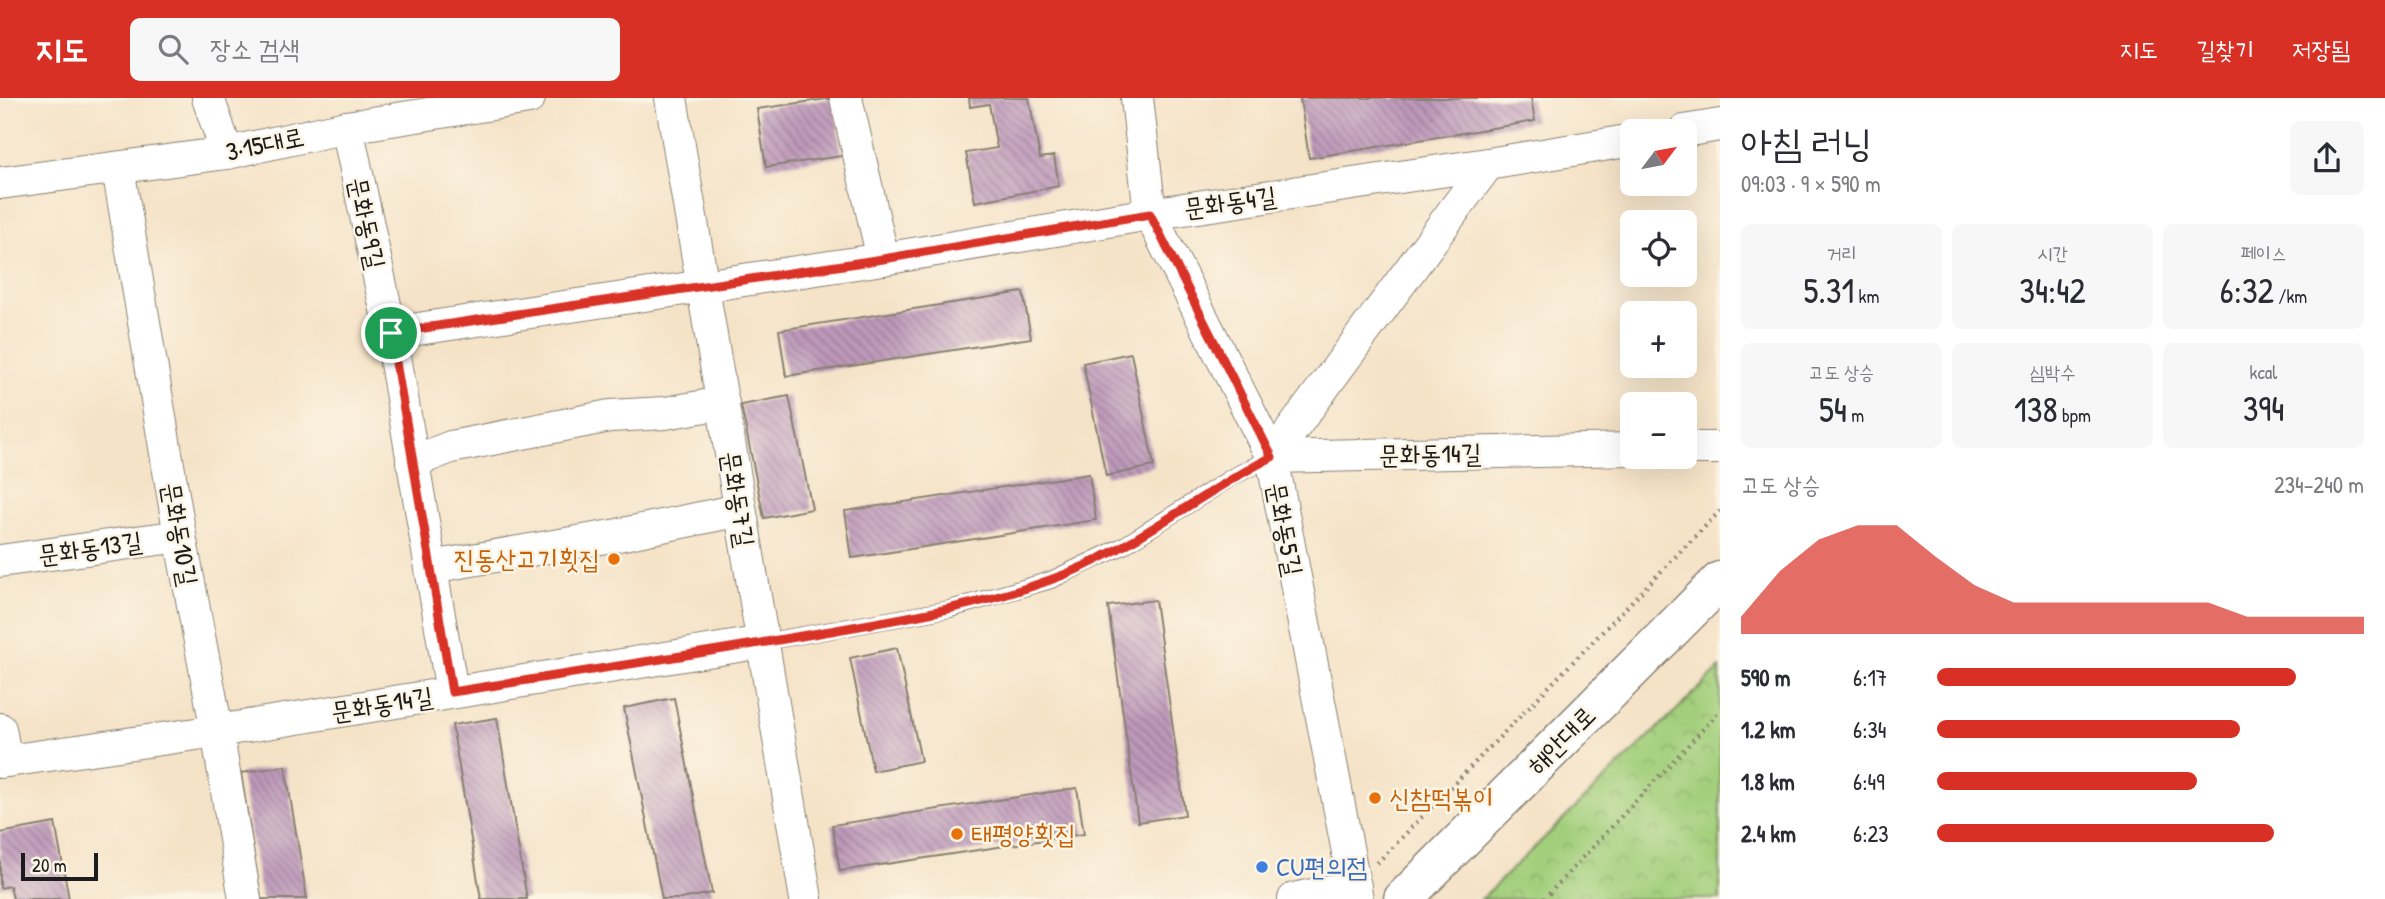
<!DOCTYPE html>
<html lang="ko">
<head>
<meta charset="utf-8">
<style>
	body { margin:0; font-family:"Patrick Hand","Poor Story",sans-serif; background:#f7f7f7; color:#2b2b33; height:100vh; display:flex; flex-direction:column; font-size:26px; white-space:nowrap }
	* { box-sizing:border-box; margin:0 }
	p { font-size:23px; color:#7c7c81 }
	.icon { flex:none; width:38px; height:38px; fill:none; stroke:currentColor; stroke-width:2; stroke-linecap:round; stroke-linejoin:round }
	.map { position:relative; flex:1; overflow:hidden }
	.details { display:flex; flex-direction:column; background:#fff; width:665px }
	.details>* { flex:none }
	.needle { width:46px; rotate:58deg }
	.controls { position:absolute; left:1620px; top:21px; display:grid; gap:14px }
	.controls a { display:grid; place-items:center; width:77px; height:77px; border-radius:10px; background:#fff; box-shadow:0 7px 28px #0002; font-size:35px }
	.scale { position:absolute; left:21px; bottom:18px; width:77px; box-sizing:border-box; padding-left:7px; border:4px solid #1c1c1c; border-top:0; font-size:19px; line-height:24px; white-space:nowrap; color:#1c1c1c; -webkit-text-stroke:5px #fcf5e5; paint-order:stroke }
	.pin { position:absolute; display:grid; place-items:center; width:60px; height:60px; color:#fff; margin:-30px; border:4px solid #fff; border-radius:50%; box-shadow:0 2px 7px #0007 }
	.round { display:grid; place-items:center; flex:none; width:74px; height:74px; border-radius:10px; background:#f7f7f7 }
	.summary { display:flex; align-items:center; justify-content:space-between; height:119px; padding:0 21px }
	h1 { font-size:38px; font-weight:600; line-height:52px }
	.stats { display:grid; grid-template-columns:repeat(3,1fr); gap:10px; height:119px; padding:7px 21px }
	.stats div { display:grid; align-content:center; border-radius:10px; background:#f7f7f7; text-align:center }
	.stats b { font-size:35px; font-weight:600 }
	.stats small { font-size:19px; font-weight:400 }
	.stats p { font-size:19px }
	.chart { height:196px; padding:14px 21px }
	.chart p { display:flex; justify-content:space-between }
	.chart svg { width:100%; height:126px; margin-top:7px; fill:#d93025; opacity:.7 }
	ul { padding:0 21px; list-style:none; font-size:23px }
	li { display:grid; grid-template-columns:112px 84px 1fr; align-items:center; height:52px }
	li i { height:18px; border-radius:9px; background:#d93025 }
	header { display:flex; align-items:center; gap:42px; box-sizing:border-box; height:98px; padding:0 35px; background:#d93025; color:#fff }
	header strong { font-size:33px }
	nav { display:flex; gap:38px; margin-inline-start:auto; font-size:24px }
	.search { width:490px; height:63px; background:#f7f7f7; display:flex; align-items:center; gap:18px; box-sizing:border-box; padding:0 24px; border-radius:10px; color:#7c7c81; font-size:26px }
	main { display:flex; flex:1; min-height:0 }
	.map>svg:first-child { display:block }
	.park { fill:url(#park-crowns); stroke:#60764c; stroke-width:2 }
	.building { fill:url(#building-back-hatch) }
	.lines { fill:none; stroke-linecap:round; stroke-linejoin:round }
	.service-casing { stroke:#888072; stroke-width:18 }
	.minor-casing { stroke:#888072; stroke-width:34 }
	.primary-casing { stroke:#888072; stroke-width:41 }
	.path { stroke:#888072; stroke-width:4.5; stroke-dasharray:2 5; stroke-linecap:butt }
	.service { stroke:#fff; stroke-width:16 }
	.minor { stroke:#fff; stroke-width:32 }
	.primary { stroke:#fff; stroke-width:38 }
	.route-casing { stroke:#fff; stroke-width:14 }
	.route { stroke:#d93025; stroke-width:9 }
	.food-dot { fill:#e8710a; stroke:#fcf5e5; stroke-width:2.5 }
	.shop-dot { fill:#3f7fe0; stroke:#fcf5e5; stroke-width:2.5 }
	.labels { text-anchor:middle; stroke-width:5; stroke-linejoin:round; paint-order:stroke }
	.street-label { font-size:26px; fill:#1c1c1c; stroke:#fcf5e5 }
	.food-label { font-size:26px; fill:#c56008; stroke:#fcf5e5; text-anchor:start }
	.shop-label { font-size:26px; fill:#366cbe; stroke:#fcf5e5; text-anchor:start }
</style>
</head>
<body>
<header>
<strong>지도</strong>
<div class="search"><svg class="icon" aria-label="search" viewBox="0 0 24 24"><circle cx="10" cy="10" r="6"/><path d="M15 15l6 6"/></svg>장소 검색</div>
<nav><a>지도</a><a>길찾기</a><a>저장됨</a></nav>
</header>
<main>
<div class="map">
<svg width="1720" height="801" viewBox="0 0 1720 801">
	<defs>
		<pattern id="park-crowns" width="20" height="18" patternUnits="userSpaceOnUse" patternTransform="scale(1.75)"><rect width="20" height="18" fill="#a3cf7c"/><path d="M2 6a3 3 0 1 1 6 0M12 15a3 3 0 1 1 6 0" fill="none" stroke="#8cb16b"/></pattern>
		<pattern id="building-back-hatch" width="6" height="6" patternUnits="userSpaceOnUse" patternTransform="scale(1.75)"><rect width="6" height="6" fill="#bd98ba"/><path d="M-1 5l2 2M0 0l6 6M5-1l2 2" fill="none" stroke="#997b96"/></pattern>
	</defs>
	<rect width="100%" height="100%" fill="#fcf5e5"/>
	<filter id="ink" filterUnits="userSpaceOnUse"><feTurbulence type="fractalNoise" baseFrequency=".0143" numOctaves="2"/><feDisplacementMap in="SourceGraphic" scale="14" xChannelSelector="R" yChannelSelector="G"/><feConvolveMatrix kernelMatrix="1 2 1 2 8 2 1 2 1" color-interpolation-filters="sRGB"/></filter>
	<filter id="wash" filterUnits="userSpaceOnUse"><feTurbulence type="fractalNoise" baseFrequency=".00686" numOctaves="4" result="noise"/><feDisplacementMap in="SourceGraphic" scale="28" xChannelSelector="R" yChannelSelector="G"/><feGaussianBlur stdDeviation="1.57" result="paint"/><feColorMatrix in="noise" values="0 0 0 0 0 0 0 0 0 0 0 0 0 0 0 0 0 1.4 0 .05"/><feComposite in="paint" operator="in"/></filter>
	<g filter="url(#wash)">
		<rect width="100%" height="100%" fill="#f5e3c8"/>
		<polygon class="park" points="1720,570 1720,801 1481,801"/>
		<g id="blocks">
			<g class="building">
				<polygon points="834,0 842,58 766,69 757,11"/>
				<polygon points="969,0 1029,0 1040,60 1054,58 1059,88 975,104 966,55 997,50 989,6 970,9"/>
				<polygon points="1300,0 1531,0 1535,23 1309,60"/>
				<polygon points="1023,194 1031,240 786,278 779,232"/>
				<polygon points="1131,255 1154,368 1106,378 1083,265"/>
				<polygon points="789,298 812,411 764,420 741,307"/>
				<polygon points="1089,376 1096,422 852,460 845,413"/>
				<polygon points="1155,502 1185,717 1138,724 1108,508"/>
				<polygon points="897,550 921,663 873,673 850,560"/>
				<polygon points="674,600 712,795 681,801 662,801 624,610"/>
				<polygon points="497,620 527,801 481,801 452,627"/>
				<polygon points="285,668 307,801 261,801 241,675"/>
				<polygon points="1077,690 1084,736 840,773 832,727"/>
				<polygon points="55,725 69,801 13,801 10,788 0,790 0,735"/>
			</g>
		</g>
	</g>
	<g filter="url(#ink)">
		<use href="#blocks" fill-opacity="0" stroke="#888072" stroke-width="2"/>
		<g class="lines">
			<defs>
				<polyline id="service" points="763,544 950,511 1051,482 1123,448 1232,379 1272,359"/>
				<g id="minor">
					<polyline points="208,0 227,55"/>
					<polyline points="671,0 806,801"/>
					<polyline points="846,0 883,161"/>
					<polyline points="1137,0 1150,116 1272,359 1357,801"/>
					<polyline points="347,29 391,235 452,594"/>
					<polyline points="1684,33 1720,27"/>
					<polyline points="118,70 180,438 217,633 245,801"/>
					<polyline points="0,85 227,55 347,29 529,0"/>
					<polyline points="391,235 883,161 1150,116 1488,66 1633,42"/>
					<polyline points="1685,350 1720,350"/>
					<polyline points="1272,359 1488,66"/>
					<polyline points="1272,359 1633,351"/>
					<polyline points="412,364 451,349 610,318 665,315 723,305"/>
					<polyline points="0,463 180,438"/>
					<polyline points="431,469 618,437 740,412"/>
					<polyline points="0,631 6,663"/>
					<polyline points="0,664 217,633 763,544"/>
					<polyline points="1294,801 1355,788"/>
				</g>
				<polyline id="primary" points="1403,801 1720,483"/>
			</defs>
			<use href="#service" class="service-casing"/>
			<use href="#minor" class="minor-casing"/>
			<use href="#primary" class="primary-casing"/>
			<g class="path">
				<polyline points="1377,765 1720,413"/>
				<polyline points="1544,801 1720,613"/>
			</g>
			<use href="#service" class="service"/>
			<use href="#minor" class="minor"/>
			<use href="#primary" class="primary"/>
		</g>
	</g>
	<g class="lines" filter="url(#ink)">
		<defs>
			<path id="route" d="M1150,116l122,243c-76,38 -142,95 -222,123 -77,28 -157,40 -237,54 -120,21 -241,39 -361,58l-61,-359 492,-74z"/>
		</defs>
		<use href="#route" class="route-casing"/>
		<use href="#route" class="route"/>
	</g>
	<g class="food-dot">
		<circle cx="614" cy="461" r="7"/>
		<circle cx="1375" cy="700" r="7"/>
		<circle cx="957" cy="736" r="7"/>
	</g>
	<circle class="shop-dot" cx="1262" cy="769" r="7"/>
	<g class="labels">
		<g class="street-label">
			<text transform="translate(265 46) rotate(-12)" y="9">3·15대로</text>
			<text transform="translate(1230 104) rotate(-8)" y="9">문화동4길</text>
			<text transform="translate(367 125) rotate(78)" y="9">문화동9길</text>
			<text transform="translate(1430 356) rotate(-1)" y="9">문화동14길</text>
			<text transform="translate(738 401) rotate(81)" y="9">문화동7길</text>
			<text transform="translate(1285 431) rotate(79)" y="9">문화동5길</text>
			<text transform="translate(180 436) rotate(80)" y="9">문화동10길</text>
			<text transform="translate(90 450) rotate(-8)" y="9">문화동13길</text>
			<text transform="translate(382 606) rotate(-9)" y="9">문화동14길</text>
			<text transform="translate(1561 642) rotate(-45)" y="9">해안대로</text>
		</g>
		<g class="food-label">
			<text x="600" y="470" text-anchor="end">진동산고기횟집</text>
			<text x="1389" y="709">신참떡볶이</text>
			<text x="971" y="745">태평양횟집</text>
		</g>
		<g class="shop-label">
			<text x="1276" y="778">CU편의점</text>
		</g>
	</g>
</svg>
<div class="controls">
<a><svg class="needle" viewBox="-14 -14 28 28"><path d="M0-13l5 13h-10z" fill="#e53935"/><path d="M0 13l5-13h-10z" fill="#7c7c81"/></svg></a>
<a><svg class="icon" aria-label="locate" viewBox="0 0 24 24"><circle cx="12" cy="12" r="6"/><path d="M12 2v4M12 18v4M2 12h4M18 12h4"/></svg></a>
<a>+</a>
<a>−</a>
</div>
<div class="scale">20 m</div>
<div class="pin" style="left:391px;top:235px;background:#1e9e55"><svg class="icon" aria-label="arrive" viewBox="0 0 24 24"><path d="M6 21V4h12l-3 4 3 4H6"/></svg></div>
</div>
<section class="details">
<div class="summary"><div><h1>아침 러닝</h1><p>09:03 · 9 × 590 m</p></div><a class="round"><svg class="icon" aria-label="share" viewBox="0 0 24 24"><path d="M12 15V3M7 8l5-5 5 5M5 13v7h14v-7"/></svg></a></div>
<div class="stats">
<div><p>거리</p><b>5.31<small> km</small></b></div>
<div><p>시간</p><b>34:42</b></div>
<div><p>페이스</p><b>6:32<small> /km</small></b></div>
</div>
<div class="stats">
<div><p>고도 상승</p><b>54<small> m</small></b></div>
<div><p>심박수</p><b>138<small> bpm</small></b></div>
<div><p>kcal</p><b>394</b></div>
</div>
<div class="chart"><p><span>고도 상승</span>234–240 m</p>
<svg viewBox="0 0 160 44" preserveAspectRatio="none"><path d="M0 44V38L10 22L20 11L30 6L40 6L50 17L60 27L70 33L80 33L90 33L100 33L110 33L120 33L130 38L140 38L150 38L160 38V44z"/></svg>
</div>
<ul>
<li><b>590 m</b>6:17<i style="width:84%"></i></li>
<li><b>1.2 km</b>6:34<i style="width:71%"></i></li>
<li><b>1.8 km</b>6:49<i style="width:61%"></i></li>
<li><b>2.4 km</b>6:23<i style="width:79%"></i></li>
</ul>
</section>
</main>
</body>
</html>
